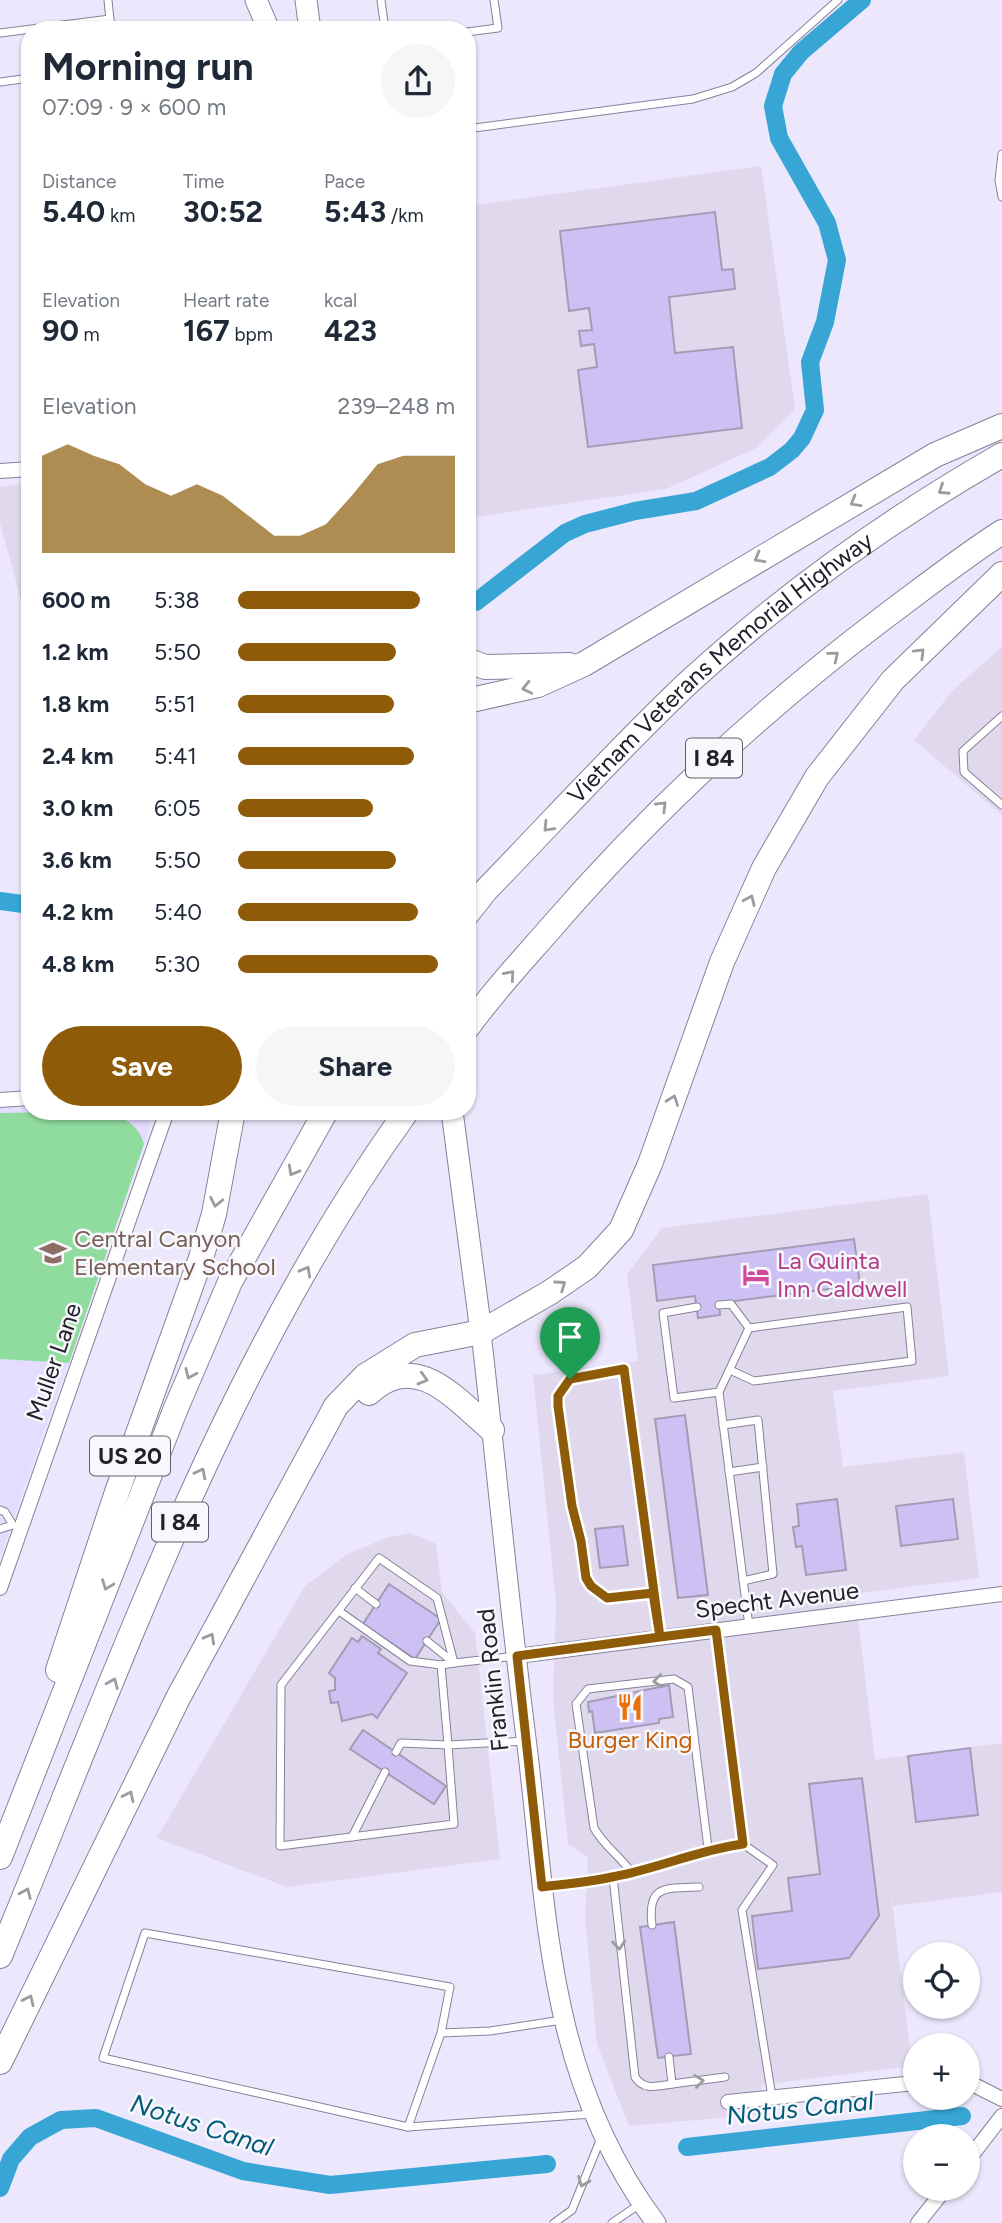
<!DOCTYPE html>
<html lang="en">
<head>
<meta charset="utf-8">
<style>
	body { margin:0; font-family:Figtree,sans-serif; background:#f6f6f7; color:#1f2937; height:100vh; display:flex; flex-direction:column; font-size:26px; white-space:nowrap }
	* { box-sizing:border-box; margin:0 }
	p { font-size:23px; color:#747a83 }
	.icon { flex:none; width:38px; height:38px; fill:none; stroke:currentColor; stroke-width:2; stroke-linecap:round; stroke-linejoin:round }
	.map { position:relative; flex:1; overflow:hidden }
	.sheet { position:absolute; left:21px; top:21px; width:455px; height:1099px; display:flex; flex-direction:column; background:#fff; border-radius:28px; box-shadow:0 2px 5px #0004 }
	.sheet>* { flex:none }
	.controls { position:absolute; left:903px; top:1942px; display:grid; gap:14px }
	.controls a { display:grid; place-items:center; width:77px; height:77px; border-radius:50%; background:#fff; box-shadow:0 2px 5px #0004; font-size:35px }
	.pin { position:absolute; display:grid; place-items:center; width:60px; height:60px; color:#fff; margin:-72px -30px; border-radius:50% 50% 50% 0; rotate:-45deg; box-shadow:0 0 7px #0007 }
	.pin .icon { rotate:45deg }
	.round { display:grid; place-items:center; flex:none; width:74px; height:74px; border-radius:37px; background:#f6f6f7 }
	.summary { display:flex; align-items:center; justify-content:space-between; height:119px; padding:0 21px }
	h1 { font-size:38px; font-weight:700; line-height:52px }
	.figures { display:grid; grid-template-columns:repeat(3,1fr); gap:10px; height:119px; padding:7px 21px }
	.figures div { display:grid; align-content:center }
	.figures b { font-size:30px; font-weight:700 }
	.figures small { font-size:19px; font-weight:400 }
	.figures p { font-size:19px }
	.chart { height:196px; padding:14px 21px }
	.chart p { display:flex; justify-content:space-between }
	.chart svg { width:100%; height:126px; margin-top:7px; fill:#8e5c09; opacity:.7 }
	.button { display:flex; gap:14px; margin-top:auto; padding:14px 21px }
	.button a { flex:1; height:80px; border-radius:42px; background:#8e5c09; color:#fff; font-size:28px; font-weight:700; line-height:80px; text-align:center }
	.button a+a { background:#f6f6f7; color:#1f2937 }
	ul { padding:0 21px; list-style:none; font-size:23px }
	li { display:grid; grid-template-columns:112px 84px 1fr; align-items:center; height:52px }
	li i { height:18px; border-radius:9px; background:#8e5c09 }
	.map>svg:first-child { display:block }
	.commercial { fill:#e0d8ed }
	.industrial { fill:#e1d8ed }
	.built { fill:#e5ddff }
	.green { fill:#90dc9e }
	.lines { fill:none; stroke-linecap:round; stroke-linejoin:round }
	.canal { stroke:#37a6d4; stroke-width:18 }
	.building { fill:#cdc0f3; stroke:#a29cb5; stroke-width:2 }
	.service-casing { stroke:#878199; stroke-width:9 }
	.minor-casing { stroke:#878199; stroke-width:16 }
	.secondary-casing { stroke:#878199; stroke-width:21 }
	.primary-casing { stroke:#878199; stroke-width:23 }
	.motorway-casing { stroke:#878199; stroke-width:26 }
	.service { stroke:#fff; stroke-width:7 }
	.minor { stroke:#fff; stroke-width:14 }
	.secondary { stroke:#fff; stroke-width:19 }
	.primary { stroke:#fff; stroke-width:21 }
	.motorway { stroke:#fff; stroke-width:24 }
	.oneway { stroke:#9c9b9f }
	.route-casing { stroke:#fff; stroke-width:14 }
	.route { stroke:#8e5c09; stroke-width:9 }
	.labels { text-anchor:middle; stroke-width:5; stroke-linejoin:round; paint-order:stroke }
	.shield { fill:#f8f7fc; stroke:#626069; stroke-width:2 }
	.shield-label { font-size:23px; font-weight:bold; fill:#22202a }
	.street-label { font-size:24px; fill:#22202a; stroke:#f8f7fc }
	.education-label { font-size:24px; fill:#785e54; stroke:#f8f7fc; text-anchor:start }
	.hotel-label { font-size:24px; fill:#b23c85; stroke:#f8f7fc; text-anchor:start }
	.food-label { font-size:24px; fill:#c56008; stroke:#f8f7fc }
	.water-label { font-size:26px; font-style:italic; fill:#005a7a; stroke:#f8f7fc }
</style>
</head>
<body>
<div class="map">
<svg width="1002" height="2223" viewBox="0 0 1002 2223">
	<rect width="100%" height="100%" fill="#ece7fc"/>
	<g class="commercial">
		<polygon points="761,166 795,409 756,448 666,489 467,518 467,206"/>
		<polygon points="1002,647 1002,815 914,740 953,690"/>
		<polygon points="928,1194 949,1376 833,1391 843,1467 964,1452 979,1578 855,1594 912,2066 761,2085 764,2114 629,2126 597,2044 585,1918 588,1858 568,1844 553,1699 556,1603 533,1375 638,1361 627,1274 662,1228"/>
		<polygon points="410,1533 436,1544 442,1592 475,1633 500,1859 287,1887 157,1838 305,1586 346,1555 386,1538"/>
	</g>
	<g class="industrial">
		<polygon points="30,483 30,659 23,608 0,522 0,487"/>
		<polygon points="1002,1743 1002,1892 893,1906 875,1760"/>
	</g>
	<polygon class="built" points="30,1107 30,1111 140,1111 149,1120 150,1127 0,1559 0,1108"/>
	<path class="green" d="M104,1111c19,6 34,13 40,33l-75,219 -69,-4v-246z"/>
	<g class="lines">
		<g class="canal">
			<polyline points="476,602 565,533 585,524 635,511 696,501 770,467 792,450 802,438 815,410 810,362 825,322 837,260 827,223 779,138 773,106 783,74 801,52 862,0"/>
			<polyline points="0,901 30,905"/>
			<polyline points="687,2147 962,2116"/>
			<polyline points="0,2188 11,2159 30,2137 61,2120 96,2118 243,2171 330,2185 547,2164"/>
		</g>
	</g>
	<g class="building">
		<polygon points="715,212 722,270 733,269 735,289 669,297 675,353 733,347 742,428 588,447 578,370 597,367 594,344 581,346 579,331 592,330 589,308 569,311 560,231"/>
		<polygon points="854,1239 860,1285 719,1303 720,1315 698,1318 695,1296 657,1301 653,1265"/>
		<polygon points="685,1415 708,1595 678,1598 655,1419"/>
		<polygon points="837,1499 846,1570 806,1575 802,1546 796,1547 793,1527 799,1526 797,1504"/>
		<polygon points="953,1499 958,1539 901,1546 896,1506"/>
		<polygon points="623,1526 628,1565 600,1568 595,1529"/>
		<polygon points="389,1584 441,1619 415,1659 363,1624"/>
		<polygon points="362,1636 381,1649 378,1653 407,1673 377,1718 372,1714 342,1721 338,1702 331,1703 329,1691 335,1690 335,1678 329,1673 352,1638 358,1642"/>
		<polygon points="669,1685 673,1717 659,1719 659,1723 595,1733 592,1711 589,1712 588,1702"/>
		<polygon points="363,1730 446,1786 434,1804 350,1749"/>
		<polygon points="970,1748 978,1815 916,1822 908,1756"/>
		<polygon points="862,1778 879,1916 849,1958 758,1969 752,1916 792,1911 788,1878 820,1874 809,1784"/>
		<polygon points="674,1922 691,2054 658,2058 640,1927"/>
	</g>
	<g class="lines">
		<defs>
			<g id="service">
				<polyline points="108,0 111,30"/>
				<polyline points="381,0 385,30"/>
				<polyline points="467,32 498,28 494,0"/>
				<polyline points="0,33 110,19"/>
				<polyline points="0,82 30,78"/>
				<polyline points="467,129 693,99 732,87 756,73 838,0"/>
				<polyline points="1002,154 999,180 1002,197"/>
				<polyline points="1002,716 963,751 964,772 1002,805"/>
				<polyline points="719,1305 731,1304 749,1328"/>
				<polyline points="697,1307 663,1313 674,1398 719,1392"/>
				<polyline points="730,1370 754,1381 912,1361 907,1307 749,1328 719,1392 749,1626"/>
				<polyline points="723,1425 758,1420 773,1574 743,1581"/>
				<polyline points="729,1472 763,1467"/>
				<polyline points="0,1510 5,1512 13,1525 0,1529"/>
				<polyline points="355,1588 376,1604"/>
				<polyline points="653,1593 607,1598 591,1586 586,1578 581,1541 572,1506 558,1406 558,1396 570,1379 624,1369 660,1638"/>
				<polyline points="339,1611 410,1661 441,1665"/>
				<polyline points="427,1641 453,1662"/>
				<polyline points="516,1656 454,1663 437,1598 379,1558 281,1685 280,1846 454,1824 448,1745 525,1741"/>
				<polyline points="396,1752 401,1743 448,1745 441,1665 454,1663"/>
				<polyline points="352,1837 385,1772"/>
				<polyline points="743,1844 773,1865 742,1910 772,2097"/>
				<path d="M631,1872c-12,-17 -27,-26 -37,-44l-18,-124 12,-15 86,-10 14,8 20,161"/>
				<path d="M613,1877l22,200c9,14 22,9 37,7l-3,-27"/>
				<path d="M543,1887c23,-4 47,-6 70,-10 44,-9 86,-27 130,-33l-27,-214"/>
				<path d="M652,1925c-5,-40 13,-37 47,-38"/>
				<polyline points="441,2033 408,2127 103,2058 145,1933 450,1987 441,2033 490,2031 562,2020"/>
				<polyline points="672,2084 725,2077"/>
				<polyline points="408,2127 592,2114"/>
				<polyline points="554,2223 572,2210 601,2138"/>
				<polyline points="612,2223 640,2204"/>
			</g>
			<g id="minor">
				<polyline points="0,471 30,469"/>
				<polyline points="0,1100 30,1098"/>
				<polyline points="0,1588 167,1111"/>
				<polyline points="517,1656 1002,1594"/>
				<polyline points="968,2082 1002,2099"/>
				<polyline points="728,2102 915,2083"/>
				<polyline points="968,2160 1002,2116"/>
				<polyline points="918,2223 945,2189"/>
			</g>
			<path id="secondary" d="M481,1332c16,141 29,282 47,422 20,169 21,326 128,469"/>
			<g id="primary">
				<polyline points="256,0 269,30"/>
				<polyline points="306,0 310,30"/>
				<polyline points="452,1111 481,1332"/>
			</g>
			<g id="motorway">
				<polyline points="467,660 485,667 569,665"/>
				<polyline points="467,701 538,685 584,664 935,455 1002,426"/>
				<path id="s1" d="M467,914l19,-24c67,-69 133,-142 203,-208 95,-87 201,-163 313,-227"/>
				<path d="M467,1028c25,-35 54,-66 82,-98 100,-116 210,-218 333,-311 39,-29 78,-60 120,-87"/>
				<path d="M369,1393c48,-44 86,6 123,37"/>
				<polyline points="58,1670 117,1492 201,1258 214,1214 233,1111"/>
				<polyline points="0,1857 176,1408 230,1282 326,1111"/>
				<path d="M0,1956c119,-287 224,-591 407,-845"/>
				<polyline points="0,2062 178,1698 336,1406 365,1376 415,1345 481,1332 549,1293 587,1267 621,1230 650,1164 722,962 764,868 817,777 893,680 1002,574"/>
			</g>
		</defs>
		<use href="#service" class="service-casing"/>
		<use href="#minor" class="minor-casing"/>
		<use href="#secondary" class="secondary-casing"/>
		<use href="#primary" class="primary-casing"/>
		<use href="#motorway" class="motorway-casing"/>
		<use href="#service" class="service"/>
		<use href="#minor" class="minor"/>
		<use href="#secondary" class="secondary"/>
		<use href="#primary" class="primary"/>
		<use href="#motorway" class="motorway"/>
	</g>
	<defs><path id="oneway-chevron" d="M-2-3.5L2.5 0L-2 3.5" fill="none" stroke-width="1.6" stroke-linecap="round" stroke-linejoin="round" transform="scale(1.75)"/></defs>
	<g class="oneway">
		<use href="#oneway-chevron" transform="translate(943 490) rotate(147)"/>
		<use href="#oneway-chevron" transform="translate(855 502) rotate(150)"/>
		<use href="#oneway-chevron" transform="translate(759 558) rotate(150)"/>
		<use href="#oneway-chevron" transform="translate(920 653) rotate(-45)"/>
		<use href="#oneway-chevron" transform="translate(834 656) rotate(-39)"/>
		<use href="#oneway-chevron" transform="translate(527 688) rotate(167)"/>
		<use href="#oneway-chevron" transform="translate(662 806) rotate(-45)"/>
		<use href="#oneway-chevron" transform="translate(548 827) rotate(134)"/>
		<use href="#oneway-chevron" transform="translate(750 900) rotate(-66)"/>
		<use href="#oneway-chevron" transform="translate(510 975) rotate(-49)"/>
		<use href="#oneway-chevron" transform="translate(673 1100) rotate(-70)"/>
		<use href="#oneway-chevron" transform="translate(293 1171) rotate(119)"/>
		<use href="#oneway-chevron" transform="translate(216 1202) rotate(102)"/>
		<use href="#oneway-chevron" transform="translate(306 1271) rotate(-61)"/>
		<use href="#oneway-chevron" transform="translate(561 1285) rotate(-35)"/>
		<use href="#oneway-chevron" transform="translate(190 1374) rotate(114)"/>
		<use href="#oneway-chevron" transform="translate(423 1379) rotate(16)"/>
		<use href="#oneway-chevron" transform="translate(201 1473) rotate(-63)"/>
		<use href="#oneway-chevron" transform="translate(107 1585) rotate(111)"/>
		<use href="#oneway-chevron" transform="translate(210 1638) rotate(-61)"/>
		<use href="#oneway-chevron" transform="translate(658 1681) rotate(173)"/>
		<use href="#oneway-chevron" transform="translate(113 1683) rotate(-67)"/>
		<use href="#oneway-chevron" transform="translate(129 1796) rotate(-64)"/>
		<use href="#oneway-chevron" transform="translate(26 1893) rotate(-67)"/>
		<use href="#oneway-chevron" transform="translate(619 1945) rotate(85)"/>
		<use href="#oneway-chevron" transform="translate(29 2000) rotate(-65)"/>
		<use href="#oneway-chevron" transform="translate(699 2081) rotate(-7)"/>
		<use href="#oneway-chevron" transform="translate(583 2182) rotate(112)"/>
	</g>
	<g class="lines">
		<defs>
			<path id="route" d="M570,1379l54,-10 36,268 -143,19 25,231c24,-3 47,-5 70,-10 45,-8 86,-27 131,-33l-27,-214 -56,7 -7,-44 -46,5 -16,-12 -5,-8 -5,-37 -9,-35 -14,-100v-10l12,-17"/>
		</defs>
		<use href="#route" class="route-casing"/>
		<use href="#route" class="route"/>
	</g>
	<defs>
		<symbol id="school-bare" viewBox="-9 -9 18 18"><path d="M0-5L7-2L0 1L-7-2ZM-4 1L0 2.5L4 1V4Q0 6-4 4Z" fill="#8d6e63" stroke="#f8f7fc" stroke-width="2.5" paint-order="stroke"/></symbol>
		<symbol id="hotel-bare" viewBox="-9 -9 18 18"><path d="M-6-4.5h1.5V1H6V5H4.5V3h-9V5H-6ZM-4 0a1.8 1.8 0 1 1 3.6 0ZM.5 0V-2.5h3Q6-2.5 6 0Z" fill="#d1479c" stroke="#f8f7fc" stroke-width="2.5" paint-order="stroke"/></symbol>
		<symbol id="restaurant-bare" viewBox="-9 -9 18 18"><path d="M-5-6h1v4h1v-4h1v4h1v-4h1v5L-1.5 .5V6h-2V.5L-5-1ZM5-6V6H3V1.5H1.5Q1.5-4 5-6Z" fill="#e8710a" stroke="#f8f7fc" stroke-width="2.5" paint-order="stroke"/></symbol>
	</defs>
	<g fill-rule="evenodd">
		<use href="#school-bare" x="34" y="1234" width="38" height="38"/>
		<use href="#hotel-bare" x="737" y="1256" width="38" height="38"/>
		<use href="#restaurant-bare" x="611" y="1688" width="38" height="38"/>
	</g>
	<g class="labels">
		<g class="shield">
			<rect x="686" y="738.5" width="56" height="39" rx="5"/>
			<rect x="90" y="1436.5" width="80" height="39" rx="5"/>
			<rect x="152" y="1502.5" width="56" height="39" rx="5"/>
		</g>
		<g class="shield-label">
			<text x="714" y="766">I 84</text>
			<text x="130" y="1464">US 20</text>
			<text x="180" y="1530">I 84</text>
		</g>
		<g class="street-label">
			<text dy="8" stroke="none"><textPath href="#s1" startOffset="354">Vietnam Veterans Memorial Highway</textPath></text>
			<text transform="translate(54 1362) rotate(-71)" y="8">Muller Lane</text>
			<text transform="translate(777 1600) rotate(-7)" y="8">Specht Avenue</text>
			<text transform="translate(493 1680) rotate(-96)" y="8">Franklin Road</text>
		</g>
		<g class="education-label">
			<text x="74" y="1247">Central Canyon<tspan x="74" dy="28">Elementary School</tspan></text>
		</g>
		<g class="hotel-label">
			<text x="777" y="1269">La Quinta<tspan x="777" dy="28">Inn Caldwell</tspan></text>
		</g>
		<g class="food-label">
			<text x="630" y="1748">Burger King</text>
		</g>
		<g class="water-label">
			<text transform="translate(800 2108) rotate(-6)" y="9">Notus Canal</text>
			<text transform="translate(202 2125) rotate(18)" y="9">Notus Canal</text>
		</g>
	</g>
</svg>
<div class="controls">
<a><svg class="icon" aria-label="locate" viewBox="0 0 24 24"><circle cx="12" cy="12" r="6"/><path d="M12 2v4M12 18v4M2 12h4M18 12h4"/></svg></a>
<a>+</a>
<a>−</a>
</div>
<div class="pin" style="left:570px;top:1379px;background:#1e9e55"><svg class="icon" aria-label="arrive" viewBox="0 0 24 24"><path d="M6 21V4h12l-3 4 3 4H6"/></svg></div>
<section class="sheet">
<div class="summary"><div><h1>Morning run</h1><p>07:09 · 9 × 600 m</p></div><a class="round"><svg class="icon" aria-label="share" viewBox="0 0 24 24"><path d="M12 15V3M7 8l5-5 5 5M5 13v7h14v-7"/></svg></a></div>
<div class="figures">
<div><p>Distance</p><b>5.40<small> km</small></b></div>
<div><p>Time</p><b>30:52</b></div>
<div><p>Pace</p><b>5:43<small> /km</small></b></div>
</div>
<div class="figures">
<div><p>Elevation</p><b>90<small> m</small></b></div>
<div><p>Heart rate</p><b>167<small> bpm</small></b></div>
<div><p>kcal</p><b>423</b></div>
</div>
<div class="chart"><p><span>Elevation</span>239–248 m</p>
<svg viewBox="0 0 160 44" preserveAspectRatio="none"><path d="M0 44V10L10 6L20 10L30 13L40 20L50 24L60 20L70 24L80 31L90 38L100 38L110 34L120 24L130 13L140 10L150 10L160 10V44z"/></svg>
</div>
<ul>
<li><b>600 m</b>5:38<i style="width:84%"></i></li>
<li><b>1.2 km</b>5:50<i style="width:73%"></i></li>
<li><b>1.8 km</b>5:51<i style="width:72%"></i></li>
<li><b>2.4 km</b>5:41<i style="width:81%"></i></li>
<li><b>3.0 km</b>6:05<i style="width:62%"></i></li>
<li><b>3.6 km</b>5:50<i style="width:73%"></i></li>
<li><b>4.2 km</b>5:40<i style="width:83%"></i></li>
<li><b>4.8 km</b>5:30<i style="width:92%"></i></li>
</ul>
<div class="button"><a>Save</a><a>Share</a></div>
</section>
</div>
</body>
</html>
